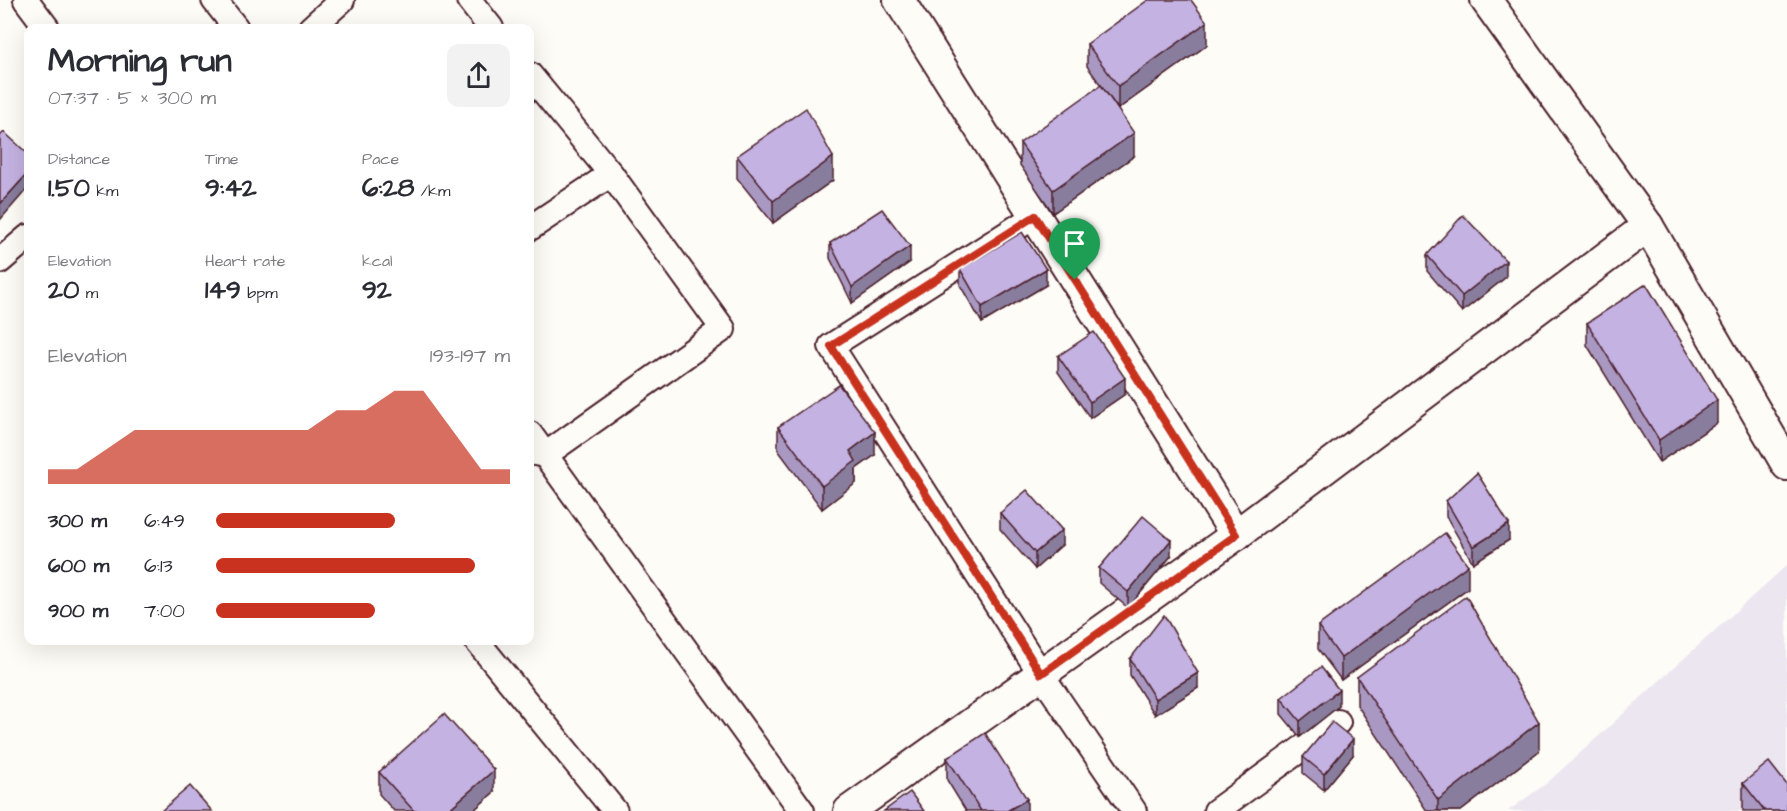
<!DOCTYPE html>
<html lang="en">
<head>
<meta charset="utf-8">
<style>
	body { margin:0; font-family:"Architects Daughter",sans-serif; background:#f2f2f3; color:#2b2b33; height:100vh; display:flex; flex-direction:column; font-size:22px; white-space:nowrap }
	* { box-sizing:border-box; margin:0 }
	p { font-size:20px; color:#7c7c81 }
	.icon { flex:none; width:33px; height:33px; fill:none; stroke:currentColor; stroke-width:2; stroke-linecap:round; stroke-linejoin:round }
	.map { position:relative; flex:1; overflow:hidden }
	.drawer { position:absolute; left:24px; top:24px; width:510px; height:621px; display:flex; flex-direction:column; background:#fff; border-radius:12px; box-shadow:0 6px 24px #0002 }
	.drawer>* { flex:none }
	.pin { position:absolute; display:grid; place-items:center; width:51px; height:51px; color:#fff; margin:-62px -26px; border-radius:50% 50% 50% 0; rotate:-45deg; box-shadow:0 0 6px #0007 }
	.pin .icon { rotate:45deg }
	.round { display:grid; place-items:center; flex:none; width:63px; height:63px; border-radius:12px; background:#f2f2f3 }
	.headline { display:flex; align-items:center; justify-content:space-between; height:102px; padding:0 24px }
	h1 { font-size:33px; font-weight:700; line-height:45px }
	.figures { display:grid; grid-template-columns:repeat(3,1fr); gap:9px; height:102px; padding:6px 24px }
	.figures div { display:grid; align-content:center }
	.figures b { font-size:26px; font-weight:700 }
	.figures small { font-size:16px; font-weight:400 }
	.figures p { font-size:16px }
	.chart { height:168px; padding:12px 24px }
	.chart p { display:flex; justify-content:space-between }
	.chart svg { width:100%; height:108px; margin-top:6px; fill:#c8321e; opacity:.7 }
	ul { padding:0 24px; list-style:none; font-size:20px }
	li { display:grid; grid-template-columns:96px 72px 1fr; align-items:center; height:45px }
	li i { height:15px; border-radius:8px; background:#c8321e }
	.map>svg:first-child { display:block }
	.built { fill:#ece6f1 }
	.lines { fill:none; stroke-linecap:round; stroke-linejoin:round }
	.minor-casing { stroke:#4a1f2b; stroke-width:28 }
	.tertiary-casing { stroke:#4a1f2b; stroke-width:34 }
	.minor { stroke:#fdfcf7; stroke-width:24 }
	.tertiary { stroke:#fdfcf7; stroke-width:30 }
	.wall { fill:#a999c2; stroke:#4a1f2b; stroke-width:1.5 }
	.shaded-wall { fill:#897d9e; stroke:#4a1f2b; stroke-width:1.5 }
	.building { fill:#c4b2e2; stroke:#4a1f2b; stroke-width:1.5 }
	.route-casing { stroke:#fff; stroke-width:12 }
	.route { stroke:#c8321e; stroke-width:8 }
</style>
</head>
<body>
<div class="map">
<svg width="1787" height="811" viewBox="0 0 1787 811">
	<rect width="100%" height="100%" fill="#fdfcf7"/>
	<filter id="ink" filterUnits="userSpaceOnUse"><feTurbulence type="fractalNoise" baseFrequency=".0167" numOctaves="2"/><feDisplacementMap in="SourceGraphic" scale="12" xChannelSelector="R" yChannelSelector="G"/><feConvolveMatrix kernelMatrix="1 2 1 2 8 2 1 2 1" color-interpolation-filters="sRGB"/></filter>
	<g filter="url(#ink)">
		<polygon class="built" points="1787,565 1787,811 1508,811 1547,783"/>
		<g class="lines">
			<defs>
				<g id="minor">
					<polyline points="26,0 47,28"/>
					<polyline points="214,0 236,28"/>
					<polyline points="469,0 491,28"/>
					<polyline points="311,28 342,0"/>
					<polyline points="530,75 611,174 723,329 545,455 530,452"/>
					<polyline points="1035,216 831,346 1041,674 1134,811"/>
					<polyline points="530,228 611,174"/>
					<polyline points="0,261 28,237"/>
					<polyline points="530,434 802,811"/>
					<polyline points="476,640 615,811"/>
					<polyline points="1216,811 1338,722"/>
				</g>
				<g id="tertiary">
					<polyline points="899,0 1236,535"/>
					<polyline points="1486,0 1648,226 1787,465"/>
					<polyline points="849,811 1236,535 1648,226"/>
				</g>
			</defs>
			<use href="#minor" class="minor-casing"/>
			<use href="#tertiary" class="tertiary-casing"/>
			<use href="#minor" class="minor"/>
			<use href="#tertiary" class="tertiary"/>
		</g>
		<g class="wall">
			<polygon points="1087,44 1207,45 1118,109 1087,66"/>
			<polygon points="1020,143 1134,156 1053,213 1020,165"/>
			<polygon points="737,156 833,180 773,223 737,178"/>
			<polygon points="830,243 910,262 852,303 830,258"/>
			<polygon points="1427,255 1506,277 1462,312 1427,271"/>
			<polygon points="960,269 1046,285 982,323 960,285"/>
			<polygon points="1587,323 1717,423 1659,462 1587,345"/>
			<polygon points="1058,356 1125,394 1090,418 1058,372"/>
			<polygon points="778,427 875,455 856,469 856,483 822,509 778,450"/>
			<polygon points="1446,501 1509,540 1473,563 1446,516"/>
			<polygon points="1000,513 1062,545 1035,569 1000,529"/>
			<polygon points="1171,556 1128,608 1099,583 1099,568"/>
			<polygon points="1468,588 1341,680 1318,649 1318,626"/>
			<polygon points="1130,659 1198,688 1155,715 1130,675"/>
			<polygon points="1357,677 1539,751 1461,811 1427,811 1357,705"/>
			<polygon points="1281,698 1339,706 1300,737 1281,714"/>
			<polygon points="1353,755 1324,790 1303,773 1303,757"/>
			<polygon points="947,758 1027,811 966,811 947,780"/>
			<polygon points="379,772 494,792 473,811 394,811 379,794"/>
			<polygon points="1743,783 1787,811 1743,811"/>
		</g>
		<g class="shaded-wall">
			<polygon points="1207,22 1207,45 1118,109 1118,86"/>
			<polygon points="1134,133 1134,156 1053,213 1053,190"/>
			<polygon points="833,157 833,180 773,223 773,201"/>
			<polygon points="28,173 28,188 0,220 0,204"/>
			<polygon points="910,246 910,262 852,303 852,287"/>
			<polygon points="1506,261 1506,277 1462,312 1462,296"/>
			<polygon points="1046,269 1046,285 982,323 982,307"/>
			<polygon points="1125,378 1125,394 1090,418 1090,402"/>
			<polygon points="1717,400 1717,423 1659,462 1659,440"/>
			<polygon points="875,432 875,455 856,469 856,483 822,509 822,486 850,451"/>
			<polygon points="1509,524 1509,540 1473,563 1473,547"/>
			<polygon points="1062,530 1062,545 1035,569 1035,553"/>
			<polygon points="1171,540 1171,556 1128,608 1128,592"/>
			<polygon points="1468,565 1468,588 1341,680 1341,658"/>
			<polygon points="1198,673 1198,688 1155,715 1155,699"/>
			<polygon points="1339,690 1339,706 1300,737 1300,721"/>
			<polygon points="1539,722 1539,751 1461,811 1438,811 1438,800"/>
			<polygon points="1353,739 1353,755 1324,790 1324,774"/>
			<polygon points="494,770 494,792 473,811 447,811"/>
			<polygon points="1027,799 1027,811 1007,811"/>
		</g>
		<g class="building">
			<polygon points="1148,0 1191,0 1207,22 1118,86 1087,44"/>
			<polygon points="1101,85 1134,133 1053,190 1020,143"/>
			<polygon points="806,108 833,157 773,201 737,156"/>
			<polygon points="4,132 28,154 28,173 0,204 0,136"/>
			<polygon points="882,209 910,246 852,287 830,243"/>
			<polygon points="1463,215 1506,261 1462,296 1427,255"/>
			<polygon points="1022,232 1046,269 982,307 960,269"/>
			<polygon points="1646,284 1717,400 1659,440 1587,323"/>
			<polygon points="1094,332 1125,378 1090,402 1058,356"/>
			<polygon points="839,385 875,432 850,451 856,461 822,486 778,427"/>
			<polygon points="1477,473 1509,524 1473,547 1446,501"/>
			<polygon points="1027,490 1062,530 1035,553 1000,513"/>
			<polygon points="1143,516 1171,540 1128,592 1099,568"/>
			<polygon points="1445,533 1468,565 1341,658 1318,626"/>
			<polygon points="1466,596 1539,722 1438,800 1357,677"/>
			<polygon points="1164,615 1198,673 1155,699 1130,659"/>
			<polygon points="1321,667 1339,690 1300,721 1281,698"/>
			<polygon points="444,714 494,770 447,811 414,811 379,772"/>
			<polygon points="1332,722 1353,739 1324,774 1303,757"/>
			<polygon points="985,733 1027,799 1007,811 981,811 947,758"/>
			<polygon points="1769,762 1787,785 1787,811 1765,811 1743,783"/>
			<polygon points="190,786 212,811 161,811"/>
			<polygon points="910,792 924,811 884,811"/>
		</g>
	</g>
	<g class="lines" filter="url(#ink)">
		<defs>
			<polygon id="route" points="1035,216 1236,535 1041,674 831,346"/>
		</defs>
		<use href="#route" class="route-casing"/>
		<use href="#route" class="route"/>
	</g>
</svg>
<div class="pin" style="left:1075px;top:280px;background:#1e9e55"><svg class="icon" aria-label="arrive" viewBox="0 0 24 24"><path d="M6 21V4h12l-3 4 3 4H6"/></svg></div>
<section class="drawer">
<div class="headline"><div><h1>Morning run</h1><p>07:37 · 5 × 300 m</p></div><a class="round"><svg class="icon" aria-label="share" viewBox="0 0 24 24"><path d="M12 15V3M7 8l5-5 5 5M5 13v7h14v-7"/></svg></a></div>
<div class="figures">
<div><p>Distance</p><b>1.50<small> km</small></b></div>
<div><p>Time</p><b>9:42</b></div>
<div><p>Pace</p><b>6:28<small> /km</small></b></div>
</div>
<div class="figures">
<div><p>Elevation</p><b>20<small> m</small></b></div>
<div><p>Heart rate</p><b>149<small> bpm</small></b></div>
<div><p>kcal</p><b>92</b></div>
</div>
<div class="chart"><p><span>Elevation</span>193–197 m</p>
<svg viewBox="0 0 160 44" preserveAspectRatio="none"><path d="M0 44V38L10 38L20 30L30 22L40 22L50 22L60 22L70 22L80 22L90 22L100 14L110 14L120 6L130 6L140 22L150 38L160 38V44z"/></svg>
</div>
<ul>
<li><b>300 m</b>6:49<i style="width:61%"></i></li>
<li><b>600 m</b>6:13<i style="width:88%"></i></li>
<li><b>900 m</b>7:00<i style="width:54%"></i></li>
</ul>
</section>
</div>
</body>
</html>
